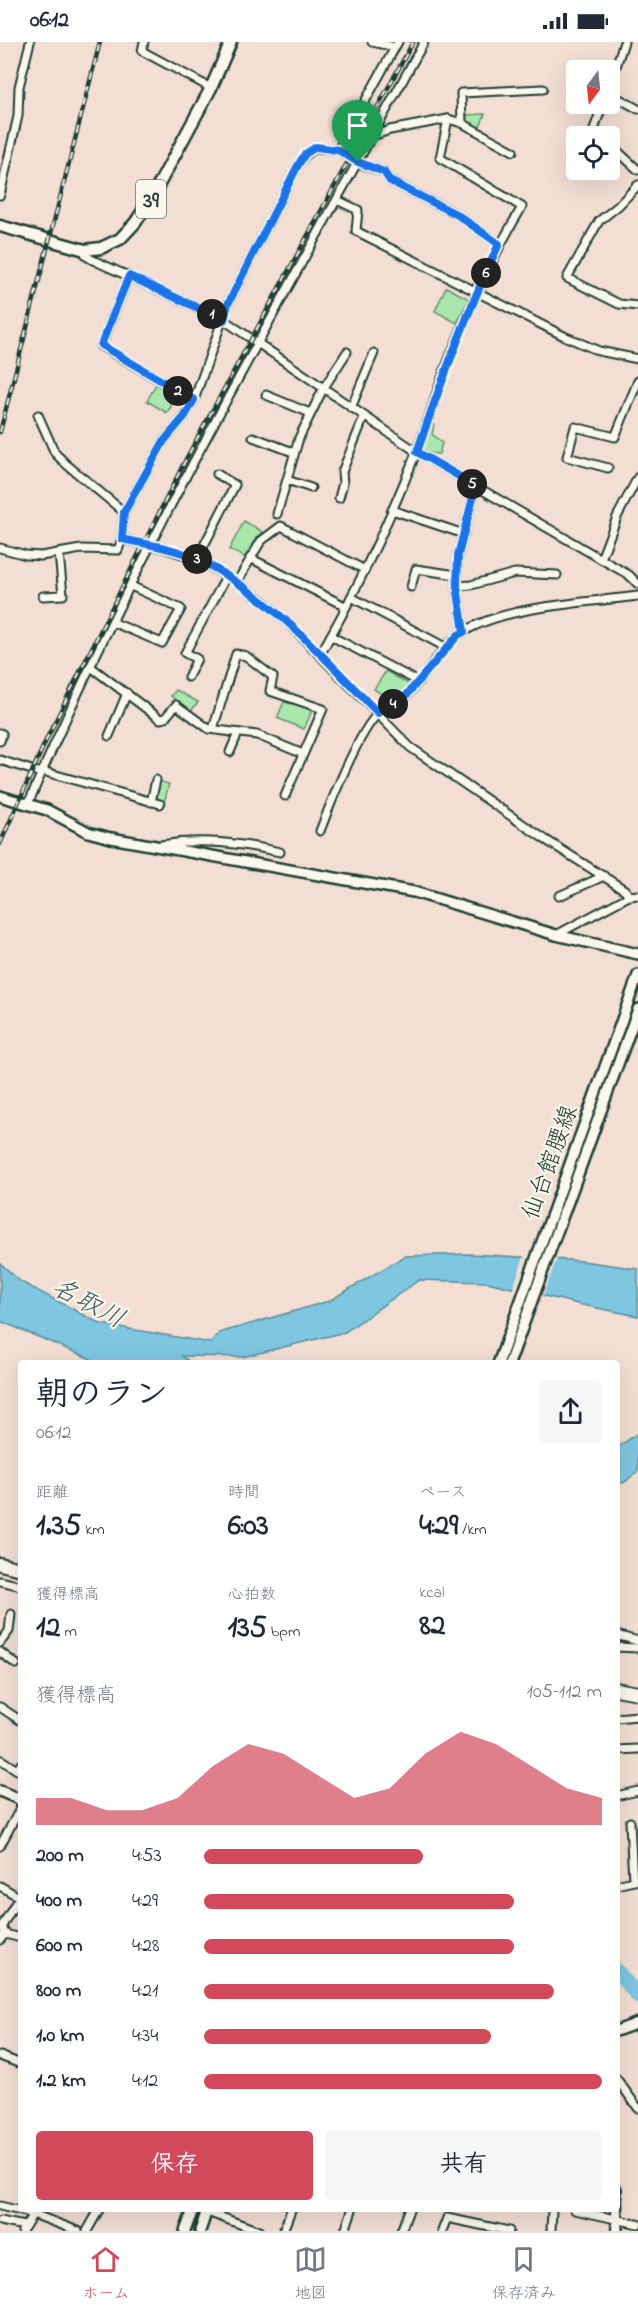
<!DOCTYPE html>
<html lang="ja">
<head>
<meta charset="utf-8">
<style>
	body { margin:0; font-family:"Indie Flower","Klee One",sans-serif; background:#f6f6f7; color:#1f2937; height:100vh; display:flex; flex-direction:column; font-size:22px; white-space:nowrap }
	* { box-sizing:border-box; margin:0 }
	p { font-size:20px; color:#747a83 }
	.icon { flex:none; width:33px; height:33px; fill:none; stroke:currentColor; stroke-width:2; stroke-linecap:round; stroke-linejoin:round }
	.map { position:relative; flex:1; overflow:hidden }
	.panel { position:absolute; left:18px; top:1318px; width:602px; height:852px; display:flex; flex-direction:column; background:#fff; border-radius:6px; box-shadow:0 6px 24px #0002 }
	.panel>* { flex:none }
	.needle { width:39px; rotate:195deg }
	.fabs { position:absolute; left:566px; top:18px; display:grid; gap:12px }
	.fabs a { display:grid; place-items:center; width:54px; height:54px; border-radius:6px; background:#fff; box-shadow:0 6px 24px #0002; font-size:30px }
	.pin { position:absolute; display:grid; place-items:center; width:51px; height:51px; color:#fff; margin:-62px -26px; border-radius:50% 50% 50% 0; rotate:-45deg; box-shadow:0 0 6px #0007 }
	.pin .icon { rotate:45deg }
	.km { position:absolute; width:30px; height:30px; margin:-15px; border-radius:50%; background:#222; color:#fff; font-size:16px; line-height:30px; text-align:center }
	.round { display:grid; place-items:center; flex:none; width:63px; height:63px; border-radius:6px; background:#f6f6f7 }
	.head { display:flex; align-items:center; justify-content:space-between; height:102px; padding:0 18px }
	h1 { font-size:33px; font-weight:700; line-height:45px }
	.figures { display:grid; grid-template-columns:repeat(3,1fr); gap:9px; height:102px; padding:6px 18px }
	.figures div { display:grid; align-content:center }
	.figures b { font-size:30px; font-weight:700 }
	.figures small { font-size:16px; font-weight:400 }
	.figures p { font-size:16px }
	.chart { height:168px; padding:12px 18px }
	.chart p { display:flex; justify-content:space-between }
	.chart svg { width:100%; height:108px; margin-top:6px; fill:#d1495b; opacity:.7 }
	.button { display:flex; gap:12px; margin-top:auto; padding:12px 18px }
	.button a { flex:1; height:69px; border-radius:6px; background:#d1495b; color:#fff; font-size:24px; font-weight:700; line-height:69px; text-align:center }
	.button a+a { background:#f6f6f7; color:#1f2937 }
	ul { padding:0 18px; list-style:none; font-size:20px }
	li { display:grid; grid-template-columns:96px 72px 1fr; align-items:center; height:45px }
	li i { height:15px; border-radius:8px; background:#d1495b }
	.status { display:flex; justify-content:space-between; align-items:center; height:42px; padding:0 30px; background:#fff; direction:ltr }
	.status svg { height:16px; fill:currentColor }
	.menu { display:flex; justify-content:space-around; align-items:center; height:84px; border-top:2px solid #e0e1e3; background:#fff; font-size:16px; color:#747a83 }
	.menu a { display:grid; justify-items:center; gap:3px }
	.menu .current { color:#d1495b }
	.map>svg:first-child { display:block }
	.green { fill:#abe7ad; stroke:#659270; stroke-width:1.5 }
	.water { fill:#7fc6e0; stroke:#598f9b; stroke-width:1.5 }
	.pier { fill:#f2ded3 }
	.lines { fill:none; stroke-linecap:round; stroke-linejoin:round }
	.river { stroke:#7fc6e0; stroke-width:15 }
	.street-casing { stroke:#1f3d34; stroke-width:11 }
	.secondary-casing { stroke:#1f3d34; stroke-width:14 }
	.primary-casing { stroke:#1f3d34; stroke-width:15 }
	.highway-casing { stroke:#1f3d34; stroke-width:16 }
	.street { stroke:#fbf7ec; stroke-width:7 }
	.secondary { stroke:#fbf7ec; stroke-width:9 }
	.primary { stroke:#fbf7ec; stroke-width:10 }
	.highway { stroke:#fbf7ec; stroke-width:12 }
	.rail-casing { stroke:#1f3d34; stroke-width:4.5 }
	.rail { stroke:#fbf7ec; stroke-width:2; stroke-dasharray:7; stroke-linecap:butt }
	.route-casing { stroke:#fff; stroke-width:12 }
	.route { stroke:#1a73e8; stroke-width:8 }
	.labels { text-anchor:middle; stroke-width:4.5; stroke-linejoin:round; paint-order:stroke }
	.shield { fill:#fbf7ec; stroke:#61756b; stroke-width:1.5 }
	.shield-label { font-size:22px; font-weight:bold; fill:#1f3d34 }
	.street-label { font-size:24px; fill:#1f3d34; stroke:#fbf7ec }
	.water-label { font-size:26px; font-style:italic; fill:#375f5f; stroke:#fbf7ec }
</style>
</head>
<body>
<div class="status"><b>06:12</b><svg viewBox="0 0 49 12"><path d="M0 12V9h3v3zM5 12V6h3v6zM10 12V3h3v9zM15 12V0h3v12zM26 1h20v11H26zM47 4h2v5h-2z"/></svg></div>
<div class="map">
<svg width="638" height="2189" viewBox="0 0 638 2189">
	<rect width="100%" height="100%" fill="#f2ded3"/>
	<filter id="ink" filterUnits="userSpaceOnUse"><feTurbulence type="fractalNoise" baseFrequency=".0167" numOctaves="2"/><feDisplacementMap in="SourceGraphic" scale="12" xChannelSelector="R" yChannelSelector="G"/><feConvolveMatrix kernelMatrix="1 2 1 2 8 2 1 2 1" color-interpolation-filters="sRGB"/></filter>
	<g filter="url(#ink)">
		<g class="green">
			<polygon points="485,72 479,87 466,78 467,73"/>
			<polygon points="446,245 469,257 457,281 435,269"/>
			<polygon points="156,342 177,354 167,371 147,359"/>
			<polygon points="429,381 434,383 432,392 442,401 439,412 426,411 422,404"/>
			<polygon points="244,479 263,490 256,497 245,515 229,508"/>
			<polygon points="386,629 410,643 402,654 393,660 374,647"/>
			<polygon points="176,648 198,660 191,669 171,654"/>
			<polygon points="284,660 309,666 311,671 304,687 277,676"/>
			<polygon points="158,739 169,742 164,761 158,759 155,754"/>
		</g>
		<g class="water">
			<polygon points="471,1212 583,1219 638,1227 638,1274 582,1263 487,1240 419,1238 345,1290 243,1315 182,1314 191,1321 95,1321 91,1317 0,1279 0,1221 21,1240 101,1282 211,1301 219,1291 329,1259 405,1214"/>
			<polygon points="638,1391 638,1429 625,1440 617,1442 617,1406"/>
		</g>
		<polygon class="pier" points="525,1212 558,1214 542,1256 512,1249"/>
		<g class="lines">
			<polyline class="river" points="616,1928 638,1954"/>
			<defs>
				<g id="street">
					<polyline points="144,0 142,9 211,46"/>
					<polyline points="372,0 395,5"/>
					<polyline points="609,46 624,0"/>
					<polyline points="609,51 638,67"/>
					<polyline points="462,81 513,109"/>
					<polyline points="372,94 390,88 448,77 462,81 461,51 543,47"/>
					<polyline points="602,94 594,87 603,62"/>
					<polyline points="609,101 638,128"/>
					<polyline points="338,108 358,121 384,130 390,139 456,172 499,202"/>
					<polyline points="638,143 618,164 599,179 567,236 619,262 638,264"/>
					<polyline points="0,153 18,74 19,45 30,0"/>
					<polyline points="337,158 358,168 356,189 564,294 599,309 638,317"/>
					<polyline points="85,208 86,214 93,218 224,278 417,410 601,517 629,533 638,542"/>
					<polyline points="129,234 101,304 194,358"/>
					<polyline points="266,353 310,371"/>
					<polyline points="351,366 374,311"/>
					<polyline points="38,373 55,411 66,422 124,470"/>
					<polyline points="253,395 293,410"/>
					<polyline points="608,426 567,415 575,385 615,395 638,339"/>
					<polyline points="287,438 311,446"/>
					<polyline points="476,444 458,513 457,544 471,543 515,531 557,533"/>
					<polyline points="339,456 343,441 342,430 364,375"/>
					<polyline points="392,468 464,492"/>
					<polyline points="277,472 299,396 323,347 347,310"/>
					<path d="M122,497l2,-27 40,-71 21,-25 9,-16 34,-96 69,-137c13,-21 18,-20 41,-17l60,-108"/>
					<polyline points="0,506 26,513 41,514 81,507 118,508 122,497 164,506 197,517 237,540 263,559 289,582 410,705 546,798 625,848 629,854"/>
					<polyline points="250,516 345,564"/>
					<polyline points="197,517 235,443 217,432"/>
					<polyline points="601,517 617,475 638,435"/>
					<polyline points="237,540 261,499 281,484 365,528"/>
					<polyline points="457,544 464,590"/>
					<polyline points="411,545 416,527 457,533"/>
					<polyline points="43,554 63,553 59,511"/>
					<polyline points="351,555 447,606"/>
					<polyline points="112,580 162,601 181,567 131,544"/>
					<polyline points="331,594 419,640"/>
					<path d="M320,613c37,-65 69,-133 96,-202 11,-28 19,-57 30,-86 22,-55 45,-109 76,-160l-82,-49 8,-39"/>
					<polyline points="91,625 160,677 165,676 176,663 209,687 257,693 303,712"/>
					<polyline points="188,635 197,617 185,611 226,535"/>
					<polyline points="213,687 236,612 246,614 273,635 270,649 323,667 285,754"/>
					<polyline points="0,691 2,692 0,699"/>
					<polyline points="109,694 127,651"/>
					<polyline points="230,710 238,691"/>
					<polyline points="0,718 41,731"/>
					<polyline points="42,729 160,762"/>
					<polyline points="151,760 156,738"/>
					<path d="M28,762c113,-263 258,-511 396,-762"/>
					<path d="M320,789c10,-26 39,-102 59,-118 8,-7 19,-10 27,-17 16,-16 38,-51 54,-62 44,-29 126,-31 178,-38"/>
					<path d="M161,803c40,-7 79,-2 119,7"/>
					<polyline points="559,854 604,834"/>
					<polyline points="556,893 629,854 638,853"/>
					<polyline points="0,1539 21,1544"/>
					<polyline points="616,1593 638,1599"/>
					<polyline points="0,1601 9,1589 11,1572"/>
					<polyline points="616,1605 638,1606"/>
					<polyline points="0,1610 16,1622"/>
					<polyline points="0,1665 21,1679"/>
					<polyline points="616,1676 638,1674"/>
					<polyline points="616,1708 638,1707"/>
					<polyline points="0,1717 17,1728 21,1722"/>
					<polyline points="616,1754 638,1749"/>
					<polyline points="630,1780 633,1839"/>
					<polyline points="0,1804 21,1765"/>
					<polyline points="616,1843 638,1838"/>
					<polyline points="0,1844 19,1855 2,1884 5,1892"/>
					<polyline points="0,1898 5,1892 21,1896"/>
					<polyline points="0,2014 21,2022"/>
					<polyline points="616,2036 638,2066"/>
					<polyline points="0,2164 33,2172 36,2168"/>
					<polyline points="202,2168 259,2189"/>
					<polyline points="575,2168 638,2182"/>
					<polyline points="0,2179 24,2184"/>
					<polyline points="22,2189 33,2172 78,2189"/>
					<polyline points="87,2189 99,2168"/>
					<polyline points="283,2189 291,2168"/>
					<polyline points="345,2189 352,2168"/>
					<polyline points="401,2189 409,2168"/>
					<polyline points="442,2189 447,2176 509,2189"/>
					<polyline points="551,2189 552,2168"/>
				</g>
				<g id="secondary">
					<polyline points="0,754 47,768 88,790 111,796 414,850 556,893 638,912"/>
					<polyline points="498,1322 638,933"/>
					<polyline points="509,1322 638,967"/>
					<polyline points="0,1749 21,1758"/>
					<polyline points="616,1989 638,1981"/>
					<polyline points="616,2147 617,2189"/>
					<polyline points="185,2189 193,2168"/>
					<polyline points="200,2189 207,2168"/>
				</g>
				<polyline id="primary" points="0,184 85,208 101,206 120,197 135,181 151,157 211,46 231,0"/>
				<g id="highway">
					<polyline points="0,1522 21,1527"/>
					<polyline points="616,1647 638,1651"/>
				</g>
			</defs>
			<use href="#street" class="street-casing"/>
			<use href="#secondary" class="secondary-casing"/>
			<use href="#primary" class="primary-casing"/>
			<use href="#highway" class="highway-casing"/>
			<use href="#street" class="street"/>
			<use href="#secondary" class="secondary"/>
			<use href="#primary" class="primary"/>
			<use href="#highway" class="highway"/>
			<defs>
				<g id="rail">
					<polyline points="0,390 100,0"/>
					<polyline points="0,802 47,696 186,417 413,0"/>
				</g>
			</defs>
			<use href="#rail" class="rail-casing"/>
			<use href="#rail" class="rail"/>
		</g>
	</g>
	<g class="lines" filter="url(#ink)">
		<defs>
			<path id="route" d="M316,105l22,3 20,12 26,10 6,9 66,33 43,30c-32,68 -58,138 -82,208l59,34 -18,69 -1,31 7,46 -6,3 -54,63 -26,15c-55,-56 -109,-119 -181,-154 -22,-11 -51,-15 -75,-20l2,-27 40,-71 21,-25 9,-16 -93,-55 28,-69 95,44 4,-16 69,-137 8,-13z"/>
		</defs>
		<use href="#route" class="route-casing"/>
		<use href="#route" class="route"/>
	</g>
	<g class="labels">
		<rect class="shield" x="136" y="138" width="30" height="38" rx="4.5"/>
		<g class="shield-label">
			<text x="151" y="165">39</text>
		</g>
		<g class="street-label">
			<text transform="translate(549 1120) rotate(-70)" y="8">仙台館腰線</text>
		</g>
		<g class="water-label">
			<text transform="translate(89 1260) rotate(28)" y="9">名取川</text>
		</g>
	</g>
</svg>
<div class="fabs">
<a><svg class="needle" viewBox="-14 -14 28 28"><path d="M0-13l5 13h-10z" fill="#e53935"/><path d="M0 13l5-13h-10z" fill="#747a83"/></svg></a>
<a><svg class="icon" aria-label="locate" viewBox="0 0 24 24"><circle cx="12" cy="12" r="6"/><path d="M12 2v4M12 18v4M2 12h4M18 12h4"/></svg></a>
</div>
<div class="pin" style="left:358px;top:120px;background:#1e9e55"><svg class="icon" aria-label="arrive" viewBox="0 0 24 24"><path d="M6 21V4h12l-3 4 3 4H6"/></svg></div>
<b class="km" style="left:212px;top:272px">1</b>
<b class="km" style="left:178px;top:349px">2</b>
<b class="km" style="left:197px;top:517px">3</b>
<b class="km" style="left:393px;top:662px">4</b>
<b class="km" style="left:472px;top:442px">5</b>
<b class="km" style="left:486px;top:231px">6</b>
<section class="panel">
<div class="head"><div><h1>朝のラン</h1><p>06:12</p></div><a class="round"><svg class="icon" aria-label="share" viewBox="0 0 24 24"><path d="M12 15V3M7 8l5-5 5 5M5 13v7h14v-7"/></svg></a></div>
<div class="figures">
<div><p>距離</p><b>1.35<small> km</small></b></div>
<div><p>時間</p><b>6:03</b></div>
<div><p>ペース</p><b>4:29<small> /km</small></b></div>
</div>
<div class="figures">
<div><p>獲得標高</p><b>12<small> m</small></b></div>
<div><p>心拍数</p><b>135<small> bpm</small></b></div>
<div><p>kcal</p><b>82</b></div>
</div>
<div class="chart"><p><span>獲得標高</span>105–112 m</p>
<svg viewBox="0 0 160 44" preserveAspectRatio="none"><path d="M0 44V33L10 33L20 38L30 38L40 33L50 20L60 11L70 15L80 24L90 33L100 29L110 15L120 6L130 11L140 20L150 29L160 33V44z"/></svg>
</div>
<ul>
<li><b>200 m</b>4:53<i style="width:55%"></i></li>
<li><b>400 m</b>4:29<i style="width:78%"></i></li>
<li><b>600 m</b>4:28<i style="width:78%"></i></li>
<li><b>800 m</b>4:21<i style="width:88%"></i></li>
<li><b>1.0 km</b>4:34<i style="width:72%"></i></li>
<li><b>1.2 km</b>4:12<i style="width:100%"></i></li>
</ul>
<div class="button"><a>保存</a><a>共有</a></div>
</section>
</div>
<nav class="menu">
<a class="current"><svg class="icon" aria-label="home" viewBox="0 0 24 24"><path d="M3 11l9-7 9 7M6 9v11h12V9"/></svg>ホーム</a>
<a><svg class="icon" aria-label="map" viewBox="0 0 24 24"><path d="M3 6l6-2 6 2 6-2v14l-6 2-6-2-6 2zM9 4v14M15 6v14"/></svg>地図</a>
<a><svg class="icon" aria-label="saved" viewBox="0 0 24 24"><path d="M7 4h10v16l-5-4-5 4z"/></svg>保存済み</a>
</nav>
</body>
</html>
